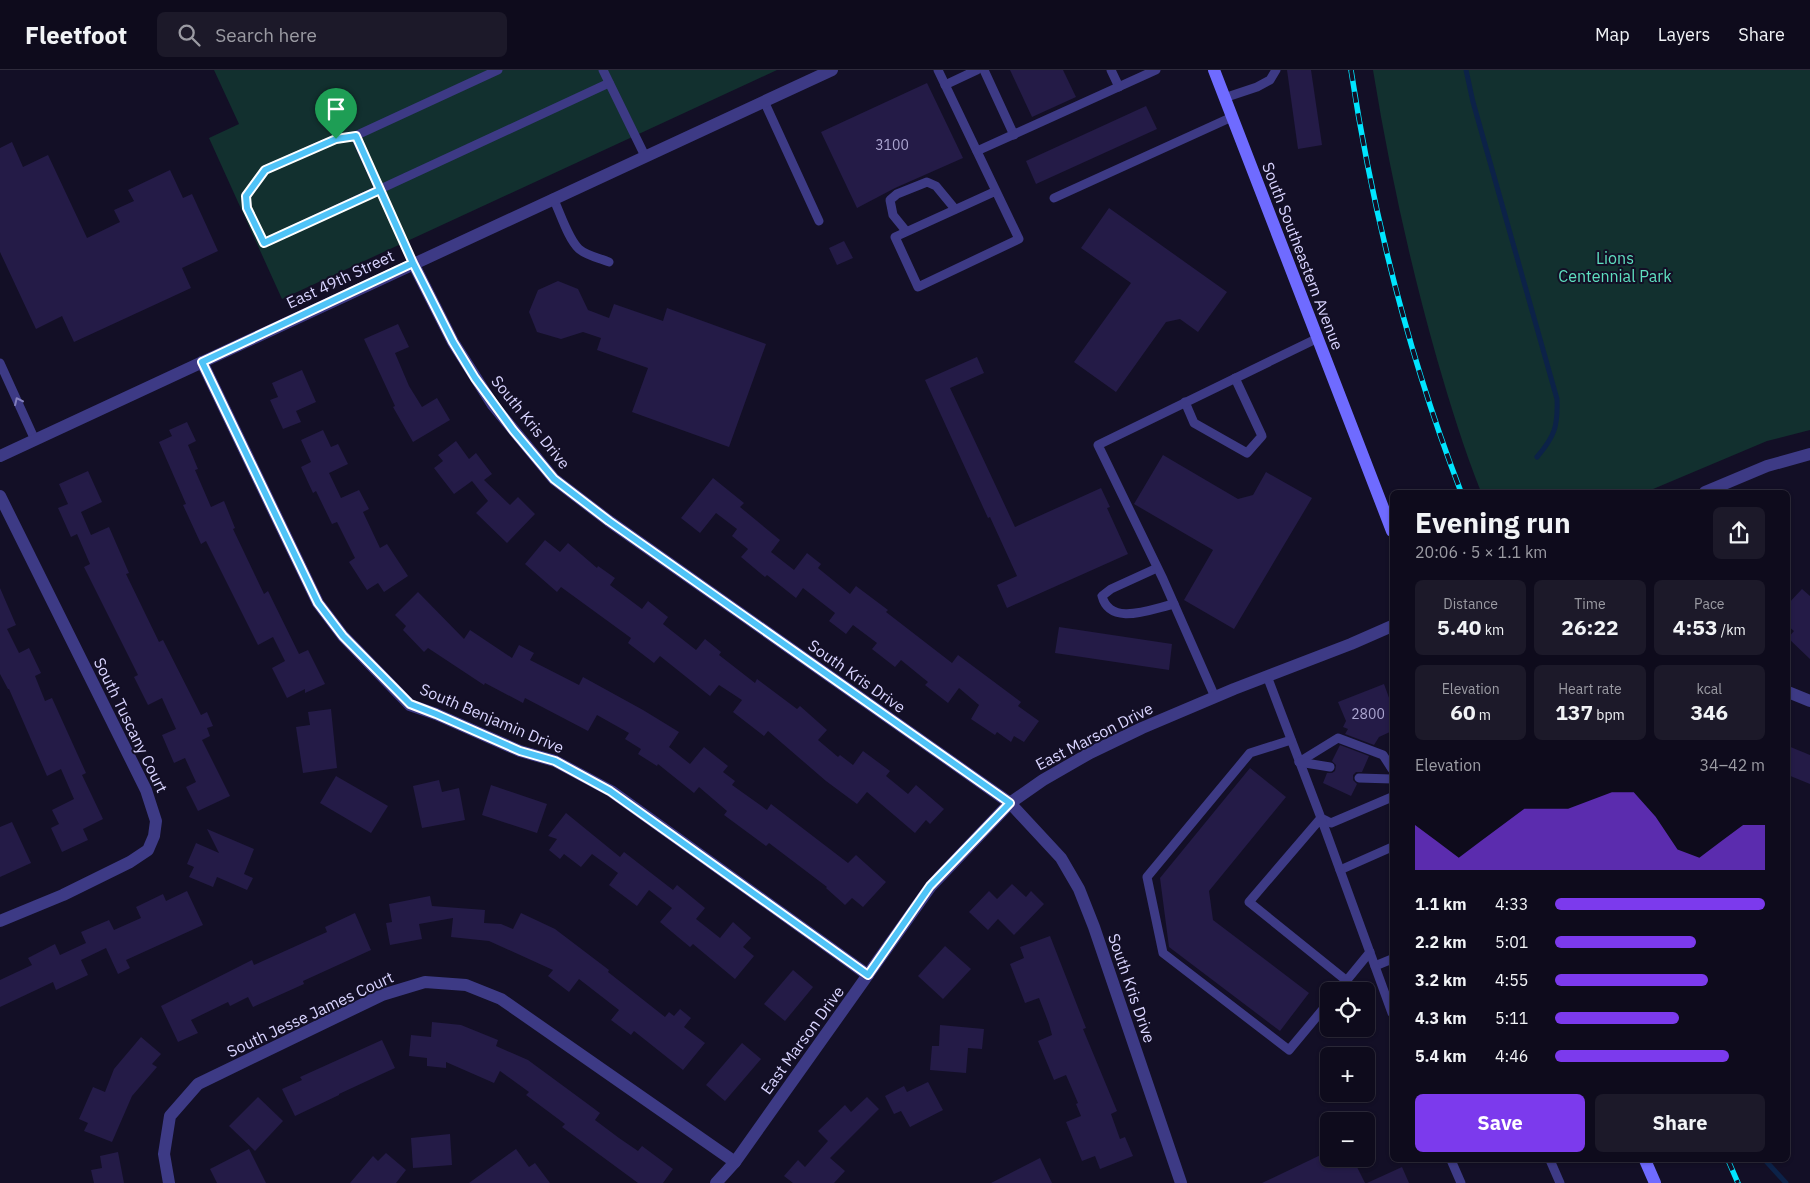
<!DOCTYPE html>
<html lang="en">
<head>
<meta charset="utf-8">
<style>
	body { margin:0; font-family:"IBM Plex Sans",sans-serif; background:#1c1929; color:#f1f3f6; height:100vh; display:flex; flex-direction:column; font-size:19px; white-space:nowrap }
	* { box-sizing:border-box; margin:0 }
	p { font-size:16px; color:#9b9ba3 }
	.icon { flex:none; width:28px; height:28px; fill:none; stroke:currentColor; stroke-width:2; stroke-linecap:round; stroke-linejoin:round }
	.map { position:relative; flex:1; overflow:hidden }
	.side { position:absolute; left:1390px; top:420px; width:400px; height:672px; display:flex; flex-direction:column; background:#0e0b1c; border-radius:8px; box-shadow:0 1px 4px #0004,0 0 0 1px #2e2b3b }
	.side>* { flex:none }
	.buttons { position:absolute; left:1320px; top:912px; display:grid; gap:10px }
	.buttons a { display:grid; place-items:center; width:55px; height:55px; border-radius:8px; background:#0e0b1c; box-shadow:0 1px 4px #0004,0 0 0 1px #2e2b3b; font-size:25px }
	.pin { position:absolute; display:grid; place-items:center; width:42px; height:42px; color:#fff; margin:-51px -21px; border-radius:50% 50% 50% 0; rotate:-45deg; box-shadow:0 0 5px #0007 }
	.pin .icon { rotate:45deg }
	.round { display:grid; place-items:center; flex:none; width:52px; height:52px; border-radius:8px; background:#1c1929 }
	.overview { display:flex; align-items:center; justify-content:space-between; height:85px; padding:0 25px }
	h1 { font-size:28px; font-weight:700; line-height:38px }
	.stats { display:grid; grid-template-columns:repeat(3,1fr); gap:8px; height:85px; padding:5px 25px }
	.stats div { display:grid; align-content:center; border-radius:8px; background:#1c1929; text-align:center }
	.stats b { font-size:21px; font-weight:700 }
	.stats small { font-size:14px; font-weight:400 }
	.stats p { font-size:14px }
	.chart { height:140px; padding:10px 25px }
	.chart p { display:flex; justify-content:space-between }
	.chart svg { width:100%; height:90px; margin-top:5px; fill:#7c3aed; opacity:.7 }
	.action { display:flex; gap:10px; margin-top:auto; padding:10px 25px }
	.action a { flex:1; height:58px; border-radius:8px; background:#7c3aed; color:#fff; font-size:20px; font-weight:700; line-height:58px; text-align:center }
	.action a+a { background:#1c1929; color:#f1f3f6 }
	ul { padding:0 25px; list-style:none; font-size:16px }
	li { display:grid; grid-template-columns:80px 60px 1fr; align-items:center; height:38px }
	li i { height:12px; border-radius:6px; background:#7c3aed }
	header { display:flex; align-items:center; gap:30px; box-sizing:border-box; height:70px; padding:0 25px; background:#0e0b1c; border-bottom:1px solid #2e2b3b }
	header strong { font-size:24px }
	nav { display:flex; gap:28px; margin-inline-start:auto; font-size:18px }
	.search { width:350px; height:45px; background:#1c1929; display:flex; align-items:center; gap:12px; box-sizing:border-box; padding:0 18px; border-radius:8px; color:#9b9ba3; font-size:19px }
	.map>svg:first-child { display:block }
	.green { fill:#12302f }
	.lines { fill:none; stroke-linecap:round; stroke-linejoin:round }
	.stream { stroke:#0c2248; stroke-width:5 }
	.building { fill:#241b47 }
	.service { stroke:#3d3a85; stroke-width:9 }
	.minor { stroke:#3d3a85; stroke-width:12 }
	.tertiary { stroke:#3d3a85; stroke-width:12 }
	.secondary { stroke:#6f6bff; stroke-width:12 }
	.rail-casing { stroke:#00e5ff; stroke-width:5.5 }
	.rail { stroke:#130f26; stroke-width:4; stroke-dasharray:11; stroke-linecap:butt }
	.oneway { stroke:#837fbc }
	.route-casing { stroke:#fff; stroke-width:10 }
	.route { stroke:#4fc3f7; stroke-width:6 }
	.labels { text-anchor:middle; stroke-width:4; stroke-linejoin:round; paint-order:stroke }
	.number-label { font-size:14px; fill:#aca6d1 }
	.street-label { font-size:16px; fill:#d9d4ff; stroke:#130f26 }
	.park-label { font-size:16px; fill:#5fe0c0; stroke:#130f26 }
</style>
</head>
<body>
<header>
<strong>Fleetfoot</strong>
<div class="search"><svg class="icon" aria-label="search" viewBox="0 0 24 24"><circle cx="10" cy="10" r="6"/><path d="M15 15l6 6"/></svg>Search here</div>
<nav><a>Map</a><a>Layers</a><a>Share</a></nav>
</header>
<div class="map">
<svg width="1810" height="1113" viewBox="0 0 1810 1113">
	<rect width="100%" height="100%" fill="#130f26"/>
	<g class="green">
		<polygon points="214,0 777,0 282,229 209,68 239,54"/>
		<path d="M1373,0h437v360l-43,11 -121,51h-165c-17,-43 -31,-88 -44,-133 -27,-95 -48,-191 -64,-289z"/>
	</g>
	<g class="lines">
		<g class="stream">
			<path d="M1466,0l7,32 84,297c1,27 -2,37 -20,58"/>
			<polyline points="1765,1090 1786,1113"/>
		</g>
	</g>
	<g class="building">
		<polygon points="1010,0 1063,0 1076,27 1032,47"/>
		<polygon points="1287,0 1311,0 1322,75 1298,79"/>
		<polygon points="927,13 963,88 895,118 857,138 821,62"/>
		<polygon points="1146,36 1157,59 1036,114 1026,91"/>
		<polygon points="12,72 23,97 48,85 87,168 120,152 114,140 134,131 128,120 170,100 183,128 192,124 218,181 182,198 191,218 74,272 62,246 36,259 0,182 0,78"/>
		<polygon points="1109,138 1227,222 1198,262 1180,249 1166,252 1116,322 1074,292 1131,213 1081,178"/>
		<polygon points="844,171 853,188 837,195 829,178"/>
		<polygon points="558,211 578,219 588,240 609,248 614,234 663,251 667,238 766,274 729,377 632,342 648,298 597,280 601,268 583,262 561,269 537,262 529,242 538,220"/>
		<polygon points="398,254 409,277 395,283 409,316 422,337 437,328 450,350 413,372 393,337 395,336 364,269"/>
		<polygon points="977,287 984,303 950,318 1015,457 1101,418 1110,437 1107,438 1128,484 1007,538 997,515 1017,506 990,447 988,448 925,310"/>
		<polygon points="302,300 316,332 296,341 301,352 283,359 270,330 278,327 272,313"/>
		<polygon points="187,352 196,371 188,375 198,399 195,400 211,437 224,431 235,458 233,459 264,524 268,521 299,584 308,580 325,614 305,623 305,619 287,628 272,598 285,591 273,567 258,575 206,471 201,474 183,435 186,434 159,372 172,366 169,360"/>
		<polygon points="323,360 331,377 338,374 348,394 329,403 341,428 359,420 369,439 363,442 380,478 387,474 408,506 384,522 378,513 367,520 349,492 355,488 337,452 332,454 316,421 313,423 301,397 311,392 301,370"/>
		<polygon points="456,371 469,389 476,383 492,404 484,410 510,435 518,427 535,444 507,473 476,443 488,431 472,411 454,424 434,398 443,391 438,385"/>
		<polygon points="1163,385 1238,429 1253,425 1266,402 1312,428 1234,559 1184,530 1213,480 1134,434"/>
		<polygon points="88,401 102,432 81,442 91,465 109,457 129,503 126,504 159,572 163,570 201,645 207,642 213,656 207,658 210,666 202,670 230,726 198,741 186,717 196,712 185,688 174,693 162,665 176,659 162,628 148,635 134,607 138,605 84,497 90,494 77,464 71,467 58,438 68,434 59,414"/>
		<polygon points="713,408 744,433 740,437 780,470 771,482 794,500 807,483 821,494 818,498 850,524 856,516 888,540 886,542 952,593 958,585 1021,632 1018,636 1039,651 1024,672 1014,666 1011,672 997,662 995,665 971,649 979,635 959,618 948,633 925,615 928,612 901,590 895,597 872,579 877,573 853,555 846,564 829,551 835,543 803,518 796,528 767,505 765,507 741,487 748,479 732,466 737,459 716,443 700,463 681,448"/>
		<polygon points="545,470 560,482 568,473 597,498 598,496 615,508 610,515 642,539 648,531 668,547 663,554 696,580 705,569 721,582 719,585 755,613 757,609 797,639 800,636 827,660 818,670 838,687 840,685 853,695 863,681 890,701 886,706 908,724 916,715 944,739 930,754 926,750 915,763 867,722 857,734 826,711 768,661 764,666 733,642 742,630 719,615 710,626 660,586 654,593 628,573 631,568 561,517 557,522 525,494"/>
		<polygon points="0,518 16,555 7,559 19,583 29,578 41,603 35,606 45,631 52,628 86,703 82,705 103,749 83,759 88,770 62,782 51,758 59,754 52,740 74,729 61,699 47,706 9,619 8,619 0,604"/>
		<polygon points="1802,519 1810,526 1810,589 1788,568 1794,561 1788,556 1788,534"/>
		<polygon points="418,522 464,569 470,560 512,588 519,575 534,583 530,590 579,615 583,607 643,640 679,662 669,677 690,694 704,677 728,696 723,702 735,711 732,715 767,740 771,734 848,793 856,785 886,812 863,837 852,828 845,835 826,818 827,817 769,773 766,776 724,745 727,741 699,717 694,723 658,694 657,696 638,684 641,679 625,669 629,663 597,645 588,661 525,628 523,633 485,613 484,615 428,578 424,582 403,560 406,556 395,545"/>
		<polygon points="1059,557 1172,574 1169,600 1055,583"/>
		<polygon points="1384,614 1392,636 1392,661 1379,667 1374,675 1345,664 1348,659 1343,657 1346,651 1338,632"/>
		<polygon points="331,639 337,698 303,703 296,657 310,655 308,642"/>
		<polygon points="1340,675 1369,686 1362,702 1356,702 1353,705 1353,710 1357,714 1351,726 1323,713 1327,703 1332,703 1335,701 1336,695 1332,691"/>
		<polygon points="1788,676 1810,685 1810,714 1788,705"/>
		<polygon points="1250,698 1286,727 1209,821 1213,850 1309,923 1280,961 1169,877 1160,808"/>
		<polygon points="336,706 388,736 371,763 320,733"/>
		<polygon points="439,710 442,722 459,718 465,750 422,758 413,716"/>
		<polygon points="491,715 547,734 537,763 482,745"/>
		<polygon points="566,743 620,787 624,782 673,820 677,815 705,838 696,849 720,868 733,852 751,868 743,877 754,886 735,909 693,874 690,877 660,852 672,838 649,820 637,836 609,815 618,803 592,784 581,797 564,784 560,789 549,780 557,769 548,766"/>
		<polygon points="12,752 31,793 0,807 0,757"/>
		<polygon points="207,759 254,779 244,804 253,808 247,820 217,807 213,817 189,807 194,797 187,794 196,773 219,783"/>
		<polygon points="1012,814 1026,827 1031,821 1044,834 1014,865 998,849 988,860 969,842 989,821 997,829"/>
		<polygon points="187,821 203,855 126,890 130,898 118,904 106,878 81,890 88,905 56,920 53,912 0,937 0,910 32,895 28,888 55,874 60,885 86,873 81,862 109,850 114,860 141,848 136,837 163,824 166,831"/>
		<polygon points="430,826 432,836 485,840 484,853 501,854 513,859 521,843 555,859 609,900 608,902 665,947 669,942 674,946 680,939 691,948 684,957 705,973 683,1000 634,961 631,965 611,950 619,940 579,909 569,922 548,906 553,900 489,871 451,867 453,848 419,854 422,869 390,875 386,853 392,852 389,834"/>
		<polygon points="355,843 371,880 303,911 304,914 253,937 248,927 230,936 228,932 191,950 198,963 178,972 161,936 252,890 254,895 327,862 325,857"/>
		<polygon points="1050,866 1086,958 1083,959 1117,1041 1111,1044 1120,1069 1125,1067 1133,1086 1100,1099 1095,1086 1082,1091 1066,1052 1081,1046 1076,1034 1078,1033 1066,1005 1054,1010 1038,971 1052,965 1049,954 1039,928 1025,933 1010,894 1024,888 1020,877"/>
		<polygon points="945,876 971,899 943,929 918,906"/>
		<polygon points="793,900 813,917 785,951 764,934"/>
		<polygon points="432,952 461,955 498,970 496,976 528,990 600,1043 595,1050 619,1068 638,1081 642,1076 673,1099 663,1113 638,1113 562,1057 565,1054 526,1025 529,1022 500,1001 494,1013 446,992 446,998 427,996 427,988 409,986 411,965 431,967"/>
		<polygon points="940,955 984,959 982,979 968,978 966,1003 930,1000 932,976 939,976"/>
		<polygon points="141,967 161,984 152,994 157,997 132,1026 112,1072 84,1061 88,1053 79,1049 93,1017 105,1022 114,999"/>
		<polygon points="382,970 395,998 339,1024 339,1025 295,1046 282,1019 302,1010 300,1007"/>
		<polygon points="742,973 761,989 725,1031 706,1015"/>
		<polygon points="928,1012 943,1040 910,1057 901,1041 894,1044 885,1026 904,1016 907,1022"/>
		<polygon points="258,1027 283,1051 255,1081 229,1056"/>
		<polygon points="867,1027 879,1039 830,1088 845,1101 834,1113 793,1113 784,1106 798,1090 805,1097 828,1071 818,1061 845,1035 851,1042"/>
		<polygon points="450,1064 452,1095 413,1098 411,1068"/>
		<polygon points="249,1079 266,1113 217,1113 210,1099"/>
		<polygon points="516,1079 529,1097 535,1093 550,1113 469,1113"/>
		<polygon points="1329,1081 1329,1089 1353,1089 1365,1113 1262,1113"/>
		<polygon points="118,1082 124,1113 94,1113 91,1100 102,1098 100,1086"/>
		<polygon points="386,1083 406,1100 396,1113 350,1113 373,1086 378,1091"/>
		<polygon points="1040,1088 1052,1113 991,1113"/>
		<polygon points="1402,1097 1409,1113 1367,1113"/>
	</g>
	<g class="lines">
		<g class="service">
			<polyline points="498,0 355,66 335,69 265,100 246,126 247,138 264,173 609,13"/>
			<polyline points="603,0 645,86"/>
			<polyline points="938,0 1019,169 918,217 895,167 996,121"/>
			<polyline points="984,0 1014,65"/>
			<polyline points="1111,0 1119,17"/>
			<polyline points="945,15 977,0"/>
			<polyline points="1224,28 1257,17 1270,10 1276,0"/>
			<polyline points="764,31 819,151"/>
			<polyline points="355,66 413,193"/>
			<polyline points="977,81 1156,0"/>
			<path d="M553,128c7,14 15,41 26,51 8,7 21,9 30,13"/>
			<polyline points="1054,128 1232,47"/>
			<polyline points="906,161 893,145 890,130 897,124 927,112 936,116 955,139"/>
			<polyline points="0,293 35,370"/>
			<polyline points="1185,332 1194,353 1247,383 1262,366 1235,308"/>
			<path d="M1157,498l-46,21 -9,7c8,31 49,13 72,8"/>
			<polyline points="1267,606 1321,748 1331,753 1392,727"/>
			<polyline points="1215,627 1163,509 1098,375 1318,268"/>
			<polyline points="1291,670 1250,683 1147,807 1163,883 1289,980 1329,932"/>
			<polyline points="1299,692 1338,668 1383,685 1392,699"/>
			<polyline points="1299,692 1330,697"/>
			<polyline points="1359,708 1392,709"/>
			<polyline points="1340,800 1392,777"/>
			<polyline points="1375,896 1392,889"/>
			<polyline points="1347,911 1249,832 1321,748 1392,943"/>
			<polyline points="1338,921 1370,882"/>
			<polyline points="1451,1090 1461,1113"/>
			<polyline points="1550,1090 1560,1113"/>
		</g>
		<g class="minor">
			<polyline points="413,193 453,272 493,335 554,409 609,451 1010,733 1061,788 1079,819 1094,857 1181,1113"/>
			<polyline points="202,292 318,533 343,566 410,635 436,644 520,681 555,691 611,721 868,905"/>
			<polyline points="1705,422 1767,396 1810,384"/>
			<polyline points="0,426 146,720 156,751 154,766 148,780 130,792 63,825 0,851"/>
			<polyline points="1788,622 1810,631"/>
			<polyline points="169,1113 164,1084 170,1046 198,1014 382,925 425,912 466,915 501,929 735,1092"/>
			<polyline points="716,1113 735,1092 931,816 1010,733 1043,710 1090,683 1142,658 1234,619 1351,574 1392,556"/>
		</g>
		<polyline class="tertiary" points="0,386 832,0"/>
		<g class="secondary">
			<polyline points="1214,0 1392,461"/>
			<polyline points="1645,1090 1655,1113"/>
		</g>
		<defs>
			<g id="rail">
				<path d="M1351,0c22,144 58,287 110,422"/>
				<polyline points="1728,1090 1738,1113"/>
			</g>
		</defs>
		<use href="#rail" class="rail-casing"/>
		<use href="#rail" class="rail"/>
	</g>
	<defs><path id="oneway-chevron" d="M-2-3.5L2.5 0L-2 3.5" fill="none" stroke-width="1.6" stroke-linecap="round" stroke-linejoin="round" transform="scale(1.25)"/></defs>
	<use class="oneway" href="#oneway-chevron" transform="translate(18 331) rotate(-115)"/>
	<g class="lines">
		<defs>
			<polyline id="route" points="336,69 356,66 413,193 453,272 475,308 513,360 554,409 609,451 1010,733 930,816 868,905 610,721 555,691 520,681 436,644 410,634 343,566 318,533 202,292 413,193 380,120 264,173 247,138 246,126 265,100 336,69"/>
		</defs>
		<use href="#route" class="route-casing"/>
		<use href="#route" class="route"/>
	</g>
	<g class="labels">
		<g class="number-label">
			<text x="892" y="80">3100</text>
			<text x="1368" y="649">2800</text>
		</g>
		<g class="street-label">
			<text transform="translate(1303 186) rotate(69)" y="6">South Southeastern Avenue</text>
			<text transform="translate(340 209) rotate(-25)" y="6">East 49th Street</text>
			<text transform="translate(531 352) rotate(51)" y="6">South Kris Drive</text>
			<text transform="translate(857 606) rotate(35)" y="6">South Kris Drive</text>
			<text transform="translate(492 648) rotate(23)" y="6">South Benjamin Drive</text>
			<text transform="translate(131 655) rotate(64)" y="6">South Tuscany Court</text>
			<text transform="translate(1094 666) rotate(-27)" y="6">East Marson Drive</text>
			<text transform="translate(1132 918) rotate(71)" y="6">South Kris Drive</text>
			<text transform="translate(310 944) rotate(-25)" y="6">South Jesse James Court</text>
			<text transform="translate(802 970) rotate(-54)" y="6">East Marson Drive</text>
		</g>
		<g class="park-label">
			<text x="1615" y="194">Lions<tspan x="1615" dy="18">Centennial Park</tspan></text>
		</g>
	</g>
</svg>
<div class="buttons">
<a><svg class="icon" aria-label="locate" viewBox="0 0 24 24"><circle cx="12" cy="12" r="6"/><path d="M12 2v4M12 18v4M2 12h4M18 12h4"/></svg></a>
<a>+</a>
<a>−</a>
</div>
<div class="pin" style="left:336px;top:69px;background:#1e9e55"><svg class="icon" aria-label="arrive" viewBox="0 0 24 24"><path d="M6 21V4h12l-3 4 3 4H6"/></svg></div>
<section class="side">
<div class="overview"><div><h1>Evening run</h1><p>20:06 · 5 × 1.1 km</p></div><a class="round"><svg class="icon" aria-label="share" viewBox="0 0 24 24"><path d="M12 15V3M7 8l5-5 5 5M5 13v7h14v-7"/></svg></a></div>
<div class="stats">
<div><p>Distance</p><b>5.40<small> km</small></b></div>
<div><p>Time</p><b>26:22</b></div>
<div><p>Pace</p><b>4:53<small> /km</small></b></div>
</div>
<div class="stats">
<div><p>Elevation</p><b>60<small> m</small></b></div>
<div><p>Heart rate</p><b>137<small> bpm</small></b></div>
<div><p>kcal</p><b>346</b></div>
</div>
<div class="chart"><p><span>Elevation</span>34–42 m</p>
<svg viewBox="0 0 160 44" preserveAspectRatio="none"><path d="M0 44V22L10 30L20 38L30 30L40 22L50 14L60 14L70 14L80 10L90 6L100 6L110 18L120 34L130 38L140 30L150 22L160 22V44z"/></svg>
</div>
<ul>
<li><b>1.1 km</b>4:33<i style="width:100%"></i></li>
<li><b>2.2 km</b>5:01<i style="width:67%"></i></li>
<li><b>3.2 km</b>4:55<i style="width:73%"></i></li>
<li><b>4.3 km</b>5:11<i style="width:59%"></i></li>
<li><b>5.4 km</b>4:46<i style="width:83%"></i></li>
</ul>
<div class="action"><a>Save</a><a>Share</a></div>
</section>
</div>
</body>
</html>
